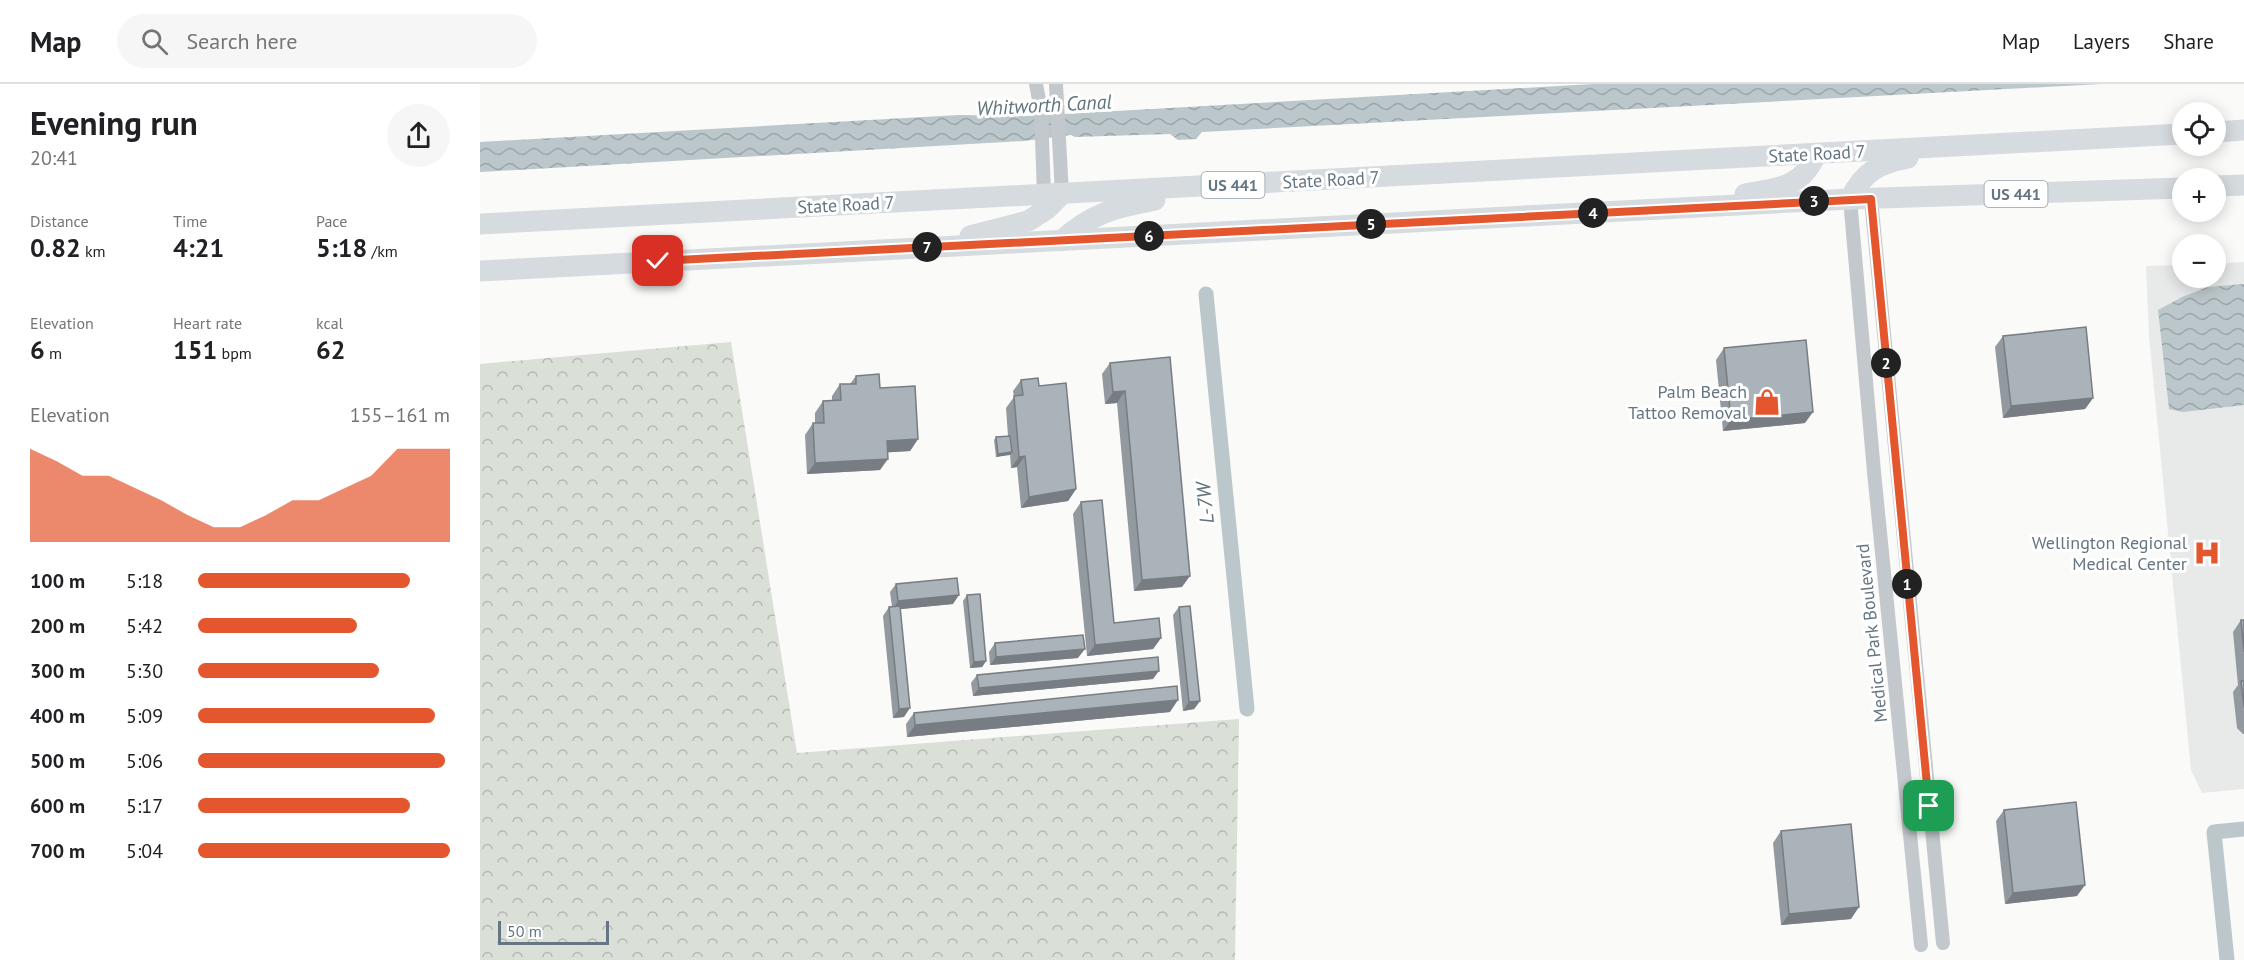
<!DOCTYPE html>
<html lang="en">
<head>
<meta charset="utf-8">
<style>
	body { margin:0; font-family:"PT Sans",sans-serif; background:#f6f6f6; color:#202124; height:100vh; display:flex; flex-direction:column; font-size:22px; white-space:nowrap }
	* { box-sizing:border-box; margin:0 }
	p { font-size:20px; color:#757577 }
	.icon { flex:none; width:33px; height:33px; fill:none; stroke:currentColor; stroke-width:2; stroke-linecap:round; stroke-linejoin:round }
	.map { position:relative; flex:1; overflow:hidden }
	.panel { display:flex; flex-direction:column; background:#fff; width:480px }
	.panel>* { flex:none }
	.controls { position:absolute; left:1692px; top:18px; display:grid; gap:12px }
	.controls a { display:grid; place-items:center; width:54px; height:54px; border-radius:50%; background:#fff; box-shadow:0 3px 15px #0003; font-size:30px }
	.scale { position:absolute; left:18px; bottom:15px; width:111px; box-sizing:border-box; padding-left:6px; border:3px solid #657683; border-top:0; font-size:16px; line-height:21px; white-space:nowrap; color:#657683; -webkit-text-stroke:4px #fff; paint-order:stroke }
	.pin { position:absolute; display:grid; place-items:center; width:51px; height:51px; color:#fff; margin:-26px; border-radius:12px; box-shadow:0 3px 9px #0006 }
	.km { position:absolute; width:30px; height:30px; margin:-15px; border-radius:50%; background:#222; color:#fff; font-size:16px; line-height:30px; text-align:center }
	.round { display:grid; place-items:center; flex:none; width:63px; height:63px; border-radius:32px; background:#f6f6f6 }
	.headline { display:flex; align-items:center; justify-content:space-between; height:102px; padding:0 30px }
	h1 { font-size:33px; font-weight:800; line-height:45px }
	.stats { display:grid; grid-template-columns:repeat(3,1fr); gap:9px; height:102px; padding:6px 30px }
	.stats div { display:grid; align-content:center }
	.stats b { font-size:26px; font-weight:800 }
	.stats small { font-size:16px; font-weight:400 }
	.stats p { font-size:16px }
	.chart { height:168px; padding:12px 30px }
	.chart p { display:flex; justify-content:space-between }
	.chart svg { width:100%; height:108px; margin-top:6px; fill:#e4572e; opacity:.7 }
	ul { padding:0 30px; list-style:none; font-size:20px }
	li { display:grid; grid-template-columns:96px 72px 1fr; align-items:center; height:45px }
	li i { height:15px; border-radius:8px; background:#e4572e }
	header { display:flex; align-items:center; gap:36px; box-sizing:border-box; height:84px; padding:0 30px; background:#fff; border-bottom:2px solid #e0e0e0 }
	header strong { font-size:28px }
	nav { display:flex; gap:33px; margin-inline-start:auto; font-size:21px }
	.search { width:420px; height:54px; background:#f6f6f6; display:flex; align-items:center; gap:15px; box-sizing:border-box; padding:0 21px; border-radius:33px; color:#757577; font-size:22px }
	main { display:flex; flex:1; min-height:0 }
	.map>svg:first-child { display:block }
	.built { fill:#e8e9e9 }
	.forest { fill:url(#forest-crowns) }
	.water { fill:url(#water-waves) }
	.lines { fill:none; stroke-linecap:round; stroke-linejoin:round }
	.canal { stroke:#bbc7cb; stroke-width:15 }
	.street { stroke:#c3c8cc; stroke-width:14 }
	.primary { stroke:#d6dbdf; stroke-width:21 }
	.wall { fill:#929a9f }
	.shaded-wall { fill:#777d82 }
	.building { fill:#aab3b9; stroke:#777d82; stroke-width:1.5 }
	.route-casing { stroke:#fff; stroke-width:12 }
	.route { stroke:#e4572e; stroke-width:8 }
	.labels { text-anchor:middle; stroke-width:6; stroke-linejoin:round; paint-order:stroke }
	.shield { fill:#fff; stroke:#939fa8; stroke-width:1.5 }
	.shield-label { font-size:16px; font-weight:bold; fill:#657683 }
	.street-label { font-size:18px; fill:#657683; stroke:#fff }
	.poi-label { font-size:18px; fill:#657683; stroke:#fff; text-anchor:end }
	.water-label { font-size:20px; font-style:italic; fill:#60757c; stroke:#fff }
</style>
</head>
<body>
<header>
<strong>Map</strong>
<div class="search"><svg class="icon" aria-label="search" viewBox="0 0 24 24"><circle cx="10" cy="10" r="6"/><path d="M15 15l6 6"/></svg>Search here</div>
<nav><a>Map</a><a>Layers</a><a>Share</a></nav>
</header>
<main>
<section class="panel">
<div class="headline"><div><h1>Evening run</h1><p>20:41</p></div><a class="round"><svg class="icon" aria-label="share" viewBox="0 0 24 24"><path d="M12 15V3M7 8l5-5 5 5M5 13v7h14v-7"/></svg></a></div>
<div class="stats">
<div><p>Distance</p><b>0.82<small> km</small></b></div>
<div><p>Time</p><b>4:21</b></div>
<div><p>Pace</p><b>5:18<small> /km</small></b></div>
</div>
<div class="stats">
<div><p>Elevation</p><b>6<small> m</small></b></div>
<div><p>Heart rate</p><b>151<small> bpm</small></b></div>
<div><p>kcal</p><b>62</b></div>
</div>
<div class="chart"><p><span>Elevation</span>155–161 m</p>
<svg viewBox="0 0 160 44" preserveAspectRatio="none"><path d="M0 44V6L10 11L20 17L30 17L40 22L50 27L60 33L70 38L80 38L90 33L100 27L110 27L120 22L130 17L140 6L150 6L160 6V44z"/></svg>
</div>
<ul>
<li><b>100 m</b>5:18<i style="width:84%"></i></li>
<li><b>200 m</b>5:42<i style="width:63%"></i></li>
<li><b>300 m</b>5:30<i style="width:72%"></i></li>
<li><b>400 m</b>5:09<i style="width:94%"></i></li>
<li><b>500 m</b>5:06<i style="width:98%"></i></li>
<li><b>600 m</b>5:17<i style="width:84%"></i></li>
<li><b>700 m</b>5:04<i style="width:100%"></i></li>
</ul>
</section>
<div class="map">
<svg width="1764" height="876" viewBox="0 0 1764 876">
	<defs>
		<pattern id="forest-crowns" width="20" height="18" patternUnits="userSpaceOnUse" patternTransform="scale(1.5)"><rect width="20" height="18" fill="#dadfd7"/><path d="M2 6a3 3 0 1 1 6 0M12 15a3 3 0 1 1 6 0" fill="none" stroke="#b4b9b4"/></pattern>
		<pattern id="water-waves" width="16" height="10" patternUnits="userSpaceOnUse" patternTransform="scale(1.5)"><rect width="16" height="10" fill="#bbc7cb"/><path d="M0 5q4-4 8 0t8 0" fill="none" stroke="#9ca6aa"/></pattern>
	</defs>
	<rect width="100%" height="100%" fill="#fafaf8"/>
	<polygon class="built" points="1764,178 1764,705 1722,709 1711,686 1669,252 1666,182 1702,181 1702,194 1736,194 1736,180"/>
	<polygon class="forest" points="251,258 317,669 759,635 755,876 0,876 0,280"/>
	<g class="water">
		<polygon points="1113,0 1621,0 722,48 716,55 698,56 690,50 595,53 591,51 544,57 0,88 0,58 479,31 547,32"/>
		<polygon points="1764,200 1764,321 1703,328 1689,325 1678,226 1702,213 1728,203"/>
	</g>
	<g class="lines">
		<g class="canal">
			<polyline points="726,210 767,625"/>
			<polyline points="1747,876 1734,748 1764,745"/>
		</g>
		<g class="street">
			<polyline points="556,0 561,26 564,111"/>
			<polyline points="576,0 582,110"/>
			<polyline points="1370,115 1394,388 1441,861"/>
			<polyline points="1391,115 1463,859"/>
		</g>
		<g class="primary">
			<polyline points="1736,48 1764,46"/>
			<polyline points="1736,102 1764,101"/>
			<path d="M1265,110c33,-6 57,-6 71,-40"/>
			<path d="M1370,115c14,-28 28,-35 58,-41"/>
			<polyline points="0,140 1702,50"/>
			<polyline points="490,152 548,137 567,125 582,110"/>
			<path d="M581,157c32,-29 54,-33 94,-41"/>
			<polyline points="0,187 1370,115 1702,104"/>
		</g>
	</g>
	<g class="wall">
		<polygon points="1523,252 1613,314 1605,325 1523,334 1515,263"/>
		<polygon points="1244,264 1325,339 1243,347 1236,276"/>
		<polygon points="690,273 702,503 654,507 637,319 625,320 622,290 630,279"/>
		<polygon points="376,292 400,304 438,355 430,367 408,368 400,386 327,390 325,351 333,339 335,339 335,329 343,317 352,317 352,312 360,300 370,300"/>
		<polygon points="541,296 559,302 596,405 588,417 541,424 537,383 531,384 530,370 516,373 514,356 516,353 528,352 526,324 534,313 533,307"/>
		<polygon points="601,418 634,539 681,554 673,565 607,572 593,430"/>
		<polygon points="416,500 473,520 420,525 424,633 413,634 403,532 409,523 412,523 410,508"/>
		<polygon points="487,511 506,577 502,583 490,584 483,517"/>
		<polygon points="699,523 720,617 714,625 703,627 693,531"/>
		<polygon points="1761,536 1764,536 1764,650 1763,650 1757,644 1753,608 1758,601 1753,548"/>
		<polygon points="515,559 598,574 510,581 509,568"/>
		<polygon points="497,591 673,595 493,612 491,599"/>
		<polygon points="690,628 427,653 426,640 434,629"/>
		<polygon points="1524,726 1597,812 1525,820 1516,737"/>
		<polygon points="1301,747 1371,835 1301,841 1293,759"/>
	</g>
	<g class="shaded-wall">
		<polygon points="645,307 637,319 625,320 633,308"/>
		<polygon points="1613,314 1605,325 1523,334 1531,322"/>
		<polygon points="1333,328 1325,339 1243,347 1251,336"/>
		<polygon points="438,355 430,367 399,369 407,357"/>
		<polygon points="532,368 530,371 516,373 518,370"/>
		<polygon points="545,372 537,383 531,384 539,373"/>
		<polygon points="408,375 400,386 327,390 335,379"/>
		<polygon points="596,405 588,417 541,424 549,413"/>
		<polygon points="710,492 702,503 654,507 662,496"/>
		<polygon points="479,511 473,520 412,526 418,517"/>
		<polygon points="681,554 673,565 607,572 615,561"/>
		<polygon points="605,565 598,574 510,581 516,573"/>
		<polygon points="506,577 502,583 490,584 494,578"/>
		<polygon points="679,587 673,595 493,612 499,604"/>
		<polygon points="698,616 690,628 427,653 435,641"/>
		<polygon points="720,617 714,625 703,627 709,618"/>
		<polygon points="430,624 424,633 413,634 419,625"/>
		<polygon points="1605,801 1597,812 1525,820 1533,809"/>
		<polygon points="1379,823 1371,835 1301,841 1309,830"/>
	</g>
	<g class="building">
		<polygon points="1606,243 1613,314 1531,322 1523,252"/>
		<polygon points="1326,256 1333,328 1251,336 1244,264"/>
		<polygon points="690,273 710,492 662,496 645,307 633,308 630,279"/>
		<polygon points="399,290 400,304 435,302 438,355 407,357 408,375 335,379 333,339 344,339 343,317 361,316 360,300 376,300 376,292"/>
		<polygon points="558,294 559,302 586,299 596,405 549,413 545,372 539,373 534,312 543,311 541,296"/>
		<polygon points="530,352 532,368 518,370 516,353"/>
		<polygon points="622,416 634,539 679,534 681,554 615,561 601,418"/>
		<polygon points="477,494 479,511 418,517 416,500"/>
		<polygon points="500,510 506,577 494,578 487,511"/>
		<polygon points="420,522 430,624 419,625 409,523"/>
		<polygon points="710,522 720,617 709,618 699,523"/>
		<polygon points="1761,536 1764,536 1764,568"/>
		<polygon points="603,551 605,565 516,573 515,559"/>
		<polygon points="678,573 679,587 499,604 497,591"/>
		<polygon points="1761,597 1764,597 1764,623"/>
		<polygon points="697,602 698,616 435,641 434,629"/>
		<polygon points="1596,718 1605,801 1533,809 1524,726"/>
		<polygon points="1371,740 1379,823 1309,830 1301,747"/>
	</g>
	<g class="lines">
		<defs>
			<polyline id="route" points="178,177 1391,115 1449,722"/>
		</defs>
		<use href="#route" class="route-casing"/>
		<use href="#route" class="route"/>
	</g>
	<defs>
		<symbol id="shop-bare" viewBox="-9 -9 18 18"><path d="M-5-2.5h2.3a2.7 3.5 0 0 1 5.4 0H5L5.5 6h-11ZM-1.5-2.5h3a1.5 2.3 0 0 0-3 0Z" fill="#e4572e" stroke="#fff" stroke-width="2.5" paint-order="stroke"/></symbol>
		<symbol id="hospital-bare" viewBox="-9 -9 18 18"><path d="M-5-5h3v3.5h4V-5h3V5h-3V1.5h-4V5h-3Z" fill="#e4572e" stroke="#fff" stroke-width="2.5" paint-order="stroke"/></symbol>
	</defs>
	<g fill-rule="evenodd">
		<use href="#shop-bare" x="1268" y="299" width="38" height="38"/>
		<use href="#hospital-bare" x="1708" y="450" width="38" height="38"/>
	</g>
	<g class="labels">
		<g class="shield">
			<rect x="721.5" y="88" width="63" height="26" rx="4.5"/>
			<rect x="1504.5" y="97" width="63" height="26" rx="4.5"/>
		</g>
		<g class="shield-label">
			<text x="753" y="107">US 441</text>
			<text x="1536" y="116">US 441</text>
		</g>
		<g class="street-label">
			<text transform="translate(1337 70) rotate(-3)" y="6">State Road 7</text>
			<text transform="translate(851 96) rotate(-3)" y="6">State Road 7</text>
			<text transform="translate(366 121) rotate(-3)" y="6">State Road 7</text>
			<text transform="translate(1392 549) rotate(-96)" y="6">Medical Park Boulevard</text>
		</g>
		<g class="poi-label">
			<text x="1267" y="314">Palm Beach<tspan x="1267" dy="21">Tattoo Removal</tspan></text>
			<text x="1707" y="465">Wellington Regional<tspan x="1707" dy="21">Medical Center</tspan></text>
		</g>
		<g class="water-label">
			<text transform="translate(564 21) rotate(-3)" y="7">Whitworth Canal</text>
			<text transform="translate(725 419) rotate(-96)" y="7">L-7W</text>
		</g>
	</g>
</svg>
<div class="controls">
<a><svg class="icon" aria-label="locate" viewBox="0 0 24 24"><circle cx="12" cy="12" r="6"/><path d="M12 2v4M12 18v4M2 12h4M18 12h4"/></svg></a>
<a>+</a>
<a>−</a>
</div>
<div class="scale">50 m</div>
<div class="pin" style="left:1449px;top:722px;background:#1e9e55"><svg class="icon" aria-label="arrive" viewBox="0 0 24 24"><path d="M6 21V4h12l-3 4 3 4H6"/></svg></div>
<div class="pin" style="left:178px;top:177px;background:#d93025"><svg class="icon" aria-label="check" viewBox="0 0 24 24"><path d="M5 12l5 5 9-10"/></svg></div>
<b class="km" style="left:1427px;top:500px">1</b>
<b class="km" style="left:1406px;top:279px">2</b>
<b class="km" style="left:1334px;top:117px">3</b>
<b class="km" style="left:1113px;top:129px">4</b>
<b class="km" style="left:891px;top:140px">5</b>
<b class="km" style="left:669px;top:152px">6</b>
<b class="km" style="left:447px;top:163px">7</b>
</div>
</main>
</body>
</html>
